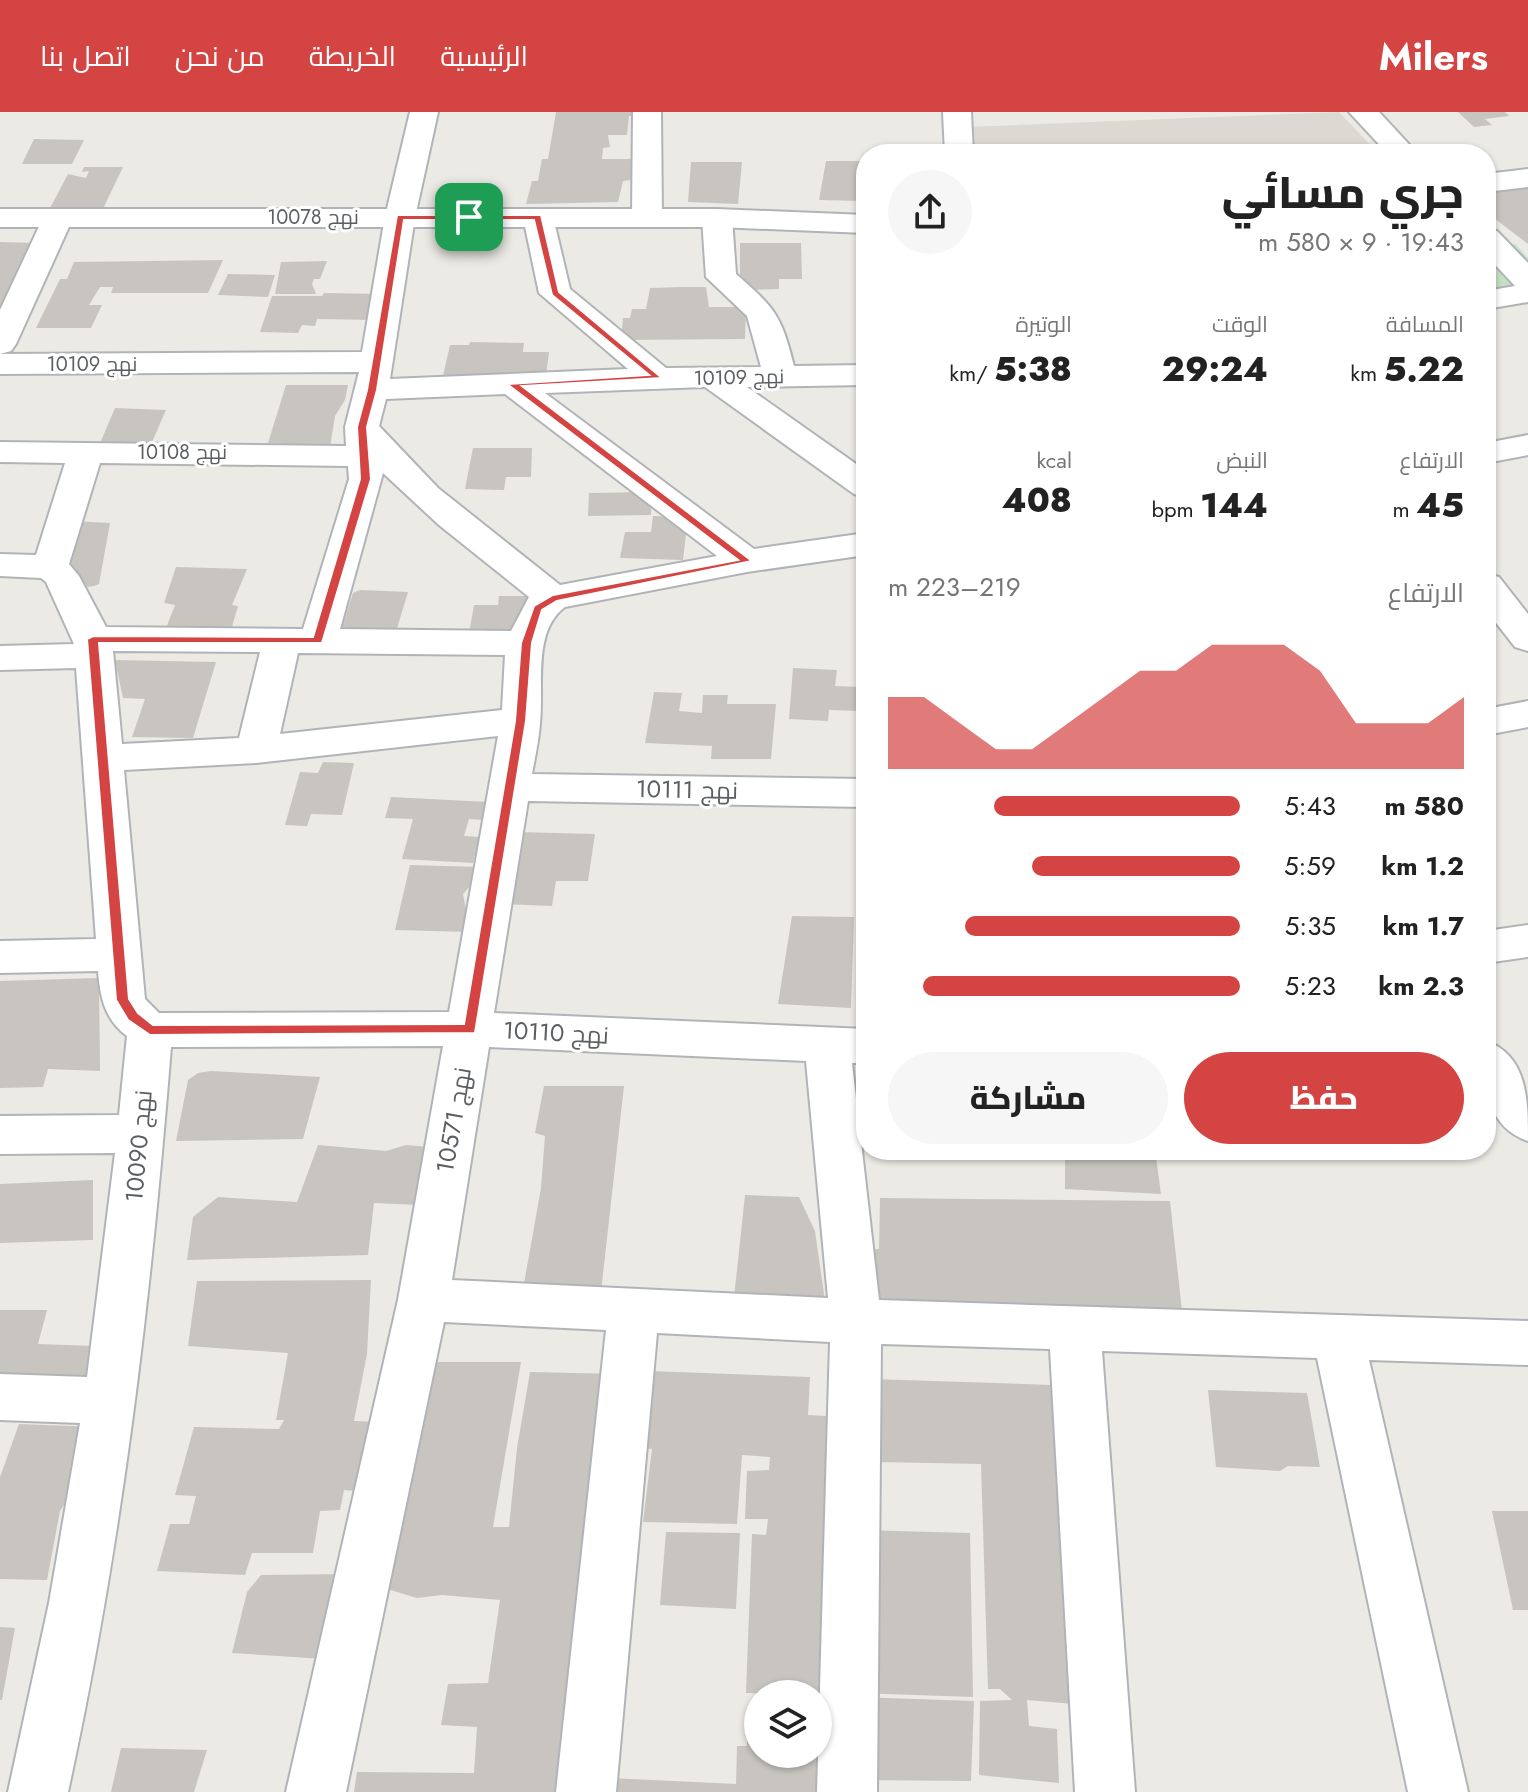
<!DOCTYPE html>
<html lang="ar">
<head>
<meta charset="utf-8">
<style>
	body { margin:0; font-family:Jost,Cairo,sans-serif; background:#f6f6f6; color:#222; direction:rtl; height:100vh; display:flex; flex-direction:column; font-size:30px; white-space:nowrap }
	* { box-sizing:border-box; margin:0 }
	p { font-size:26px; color:#767676 }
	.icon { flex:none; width:44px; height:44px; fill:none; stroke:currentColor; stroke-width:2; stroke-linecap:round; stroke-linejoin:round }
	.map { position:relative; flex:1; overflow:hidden; direction:ltr }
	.panel { position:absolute; left:856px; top:32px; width:640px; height:1016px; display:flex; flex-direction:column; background:#fff; border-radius:32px; box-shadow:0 2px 6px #0004; direction:rtl }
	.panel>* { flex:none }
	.controls { position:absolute; left:744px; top:1568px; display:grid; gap:16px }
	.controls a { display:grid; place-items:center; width:88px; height:88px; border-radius:50%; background:#fff; box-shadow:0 2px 6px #0004; font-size:40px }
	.pin { position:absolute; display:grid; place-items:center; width:68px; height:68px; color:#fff; margin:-34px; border-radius:16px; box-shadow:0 4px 12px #0006 }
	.round { display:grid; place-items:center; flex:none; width:84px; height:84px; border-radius:42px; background:#f6f6f6 }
	.overview { display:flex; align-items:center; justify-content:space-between; height:136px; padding:0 32px }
	h1 { font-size:44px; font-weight:800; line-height:60px }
	.figures { display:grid; grid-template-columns:repeat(3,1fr); gap:12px; height:136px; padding:8px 32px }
	.figures div { display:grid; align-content:center }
	.figures b { font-size:34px; font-weight:800 }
	.figures small { font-size:22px; font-weight:400 }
	.figures p { font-size:22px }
	.chart { height:224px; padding:16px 32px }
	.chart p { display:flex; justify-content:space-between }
	.chart svg { width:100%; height:144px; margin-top:8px; fill:#d44442; opacity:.7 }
	.cta { display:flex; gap:16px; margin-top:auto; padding:16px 32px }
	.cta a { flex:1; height:92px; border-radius:48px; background:#d44442; color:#fff; font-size:32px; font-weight:800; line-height:92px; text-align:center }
	.cta a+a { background:#f6f6f6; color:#222 }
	ul { padding:0 32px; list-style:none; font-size:26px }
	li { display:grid; grid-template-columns:128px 96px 1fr; align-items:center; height:60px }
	li i { height:20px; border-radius:10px; background:#d44442 }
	header { display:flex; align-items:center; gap:48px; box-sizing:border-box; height:112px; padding:0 40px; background:#d44442; color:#fff }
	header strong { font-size:38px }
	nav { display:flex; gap:44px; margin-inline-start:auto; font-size:28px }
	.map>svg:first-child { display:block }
	.education { fill:#dcd9d2 }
	.green { fill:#c5e1c3 }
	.building { fill:#c8c5c0 }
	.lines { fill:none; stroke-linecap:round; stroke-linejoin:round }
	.minor-casing { stroke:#b1b4b7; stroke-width:4 }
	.tertiary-casing { stroke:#b1b4b7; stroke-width:4 }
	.minor { fill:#fff; fill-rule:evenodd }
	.tertiary { fill:#fff; fill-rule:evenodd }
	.route { fill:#d44442; stroke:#fff; stroke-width:2; fill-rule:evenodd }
	.labels { text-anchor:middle; stroke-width:6; stroke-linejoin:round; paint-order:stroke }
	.far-street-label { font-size:20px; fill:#5c5f62; stroke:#fff }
	.street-label { font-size:24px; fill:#5c5f62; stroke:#fff }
</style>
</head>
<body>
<header>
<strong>Milers</strong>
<nav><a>الرئيسية</a><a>الخريطة</a><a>من نحن</a><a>اتصل بنا</a></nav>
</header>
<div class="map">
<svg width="1528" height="1680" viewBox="0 0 1528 1680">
	<rect width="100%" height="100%" fill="#eceae4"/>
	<polygon class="education" points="1339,0 1379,42 971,42 968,15"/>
	<polygon class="green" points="1515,132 1528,146 1528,192 1486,199 1486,137"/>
	<g class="building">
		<polygon points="556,0 635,0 635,4 629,4 627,23 608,23 610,35 603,36 602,47 632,47 631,68 623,69 618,90 526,92 532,69 538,69 542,47 548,47"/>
		<polygon points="1458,0 1505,0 1509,4 1485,7 1492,13 1474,15"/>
		<polygon points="34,27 84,28 72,52 22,52"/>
		<polygon points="995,33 1137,35 1140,42 996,42"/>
		<polygon points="1308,34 1312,42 1228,42 1227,35"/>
		<polygon points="1223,35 1225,42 1147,42 1146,36"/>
		<polygon points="826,49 866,49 866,85 862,85 862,89 819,88"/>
		<polygon points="691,50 742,50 738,92 688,90"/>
		<polygon points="84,55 123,55 101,101 48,100 68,62 86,66 89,59 82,60"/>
		<polygon points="1528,75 1528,132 1486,100 1486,80"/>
		<polygon points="0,130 35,131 0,210"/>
		<polygon points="740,131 801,131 802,167 779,167 779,177 740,178"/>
		<polygon points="223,148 208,181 111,181 113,175 100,175 89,193 102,193 91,216 36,216 60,167 67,167 74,150"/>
		<polygon points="327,149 320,167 314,167 312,172 316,182 275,182 281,150"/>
		<polygon points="228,162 275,163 268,185 218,183"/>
		<polygon points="684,175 706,175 709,195 746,195 745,227 621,228 623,206 630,206 632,197 646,197 650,176"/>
		<polygon points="324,181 380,182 374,208 317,207 315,214 302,213 298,221 260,220 272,184 322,184"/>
		<polygon points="470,230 524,231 523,240 549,240 546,264 443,264 450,233 469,233"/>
		<polygon points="286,273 348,273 345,288 335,304 330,335 268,331"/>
		<polygon points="115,296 166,298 149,337 98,336"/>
		<polygon points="473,336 532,336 531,365 506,365 504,378 465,377"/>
		<polygon points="652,380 651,403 588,404 589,381"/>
		<polygon points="653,404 688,405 683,448 620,446 625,420 651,420"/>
		<polygon points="72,409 110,411 99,472 94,474 88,475 57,446"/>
		<polygon points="176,455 247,457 232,493 238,494 230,522 163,524 175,493 164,491"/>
		<polygon points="360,478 408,480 395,523 341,519 353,481"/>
		<polygon points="499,484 528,484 522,528 468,527 474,493 498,493"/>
		<polygon points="115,548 216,550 193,626 132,625 145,587 123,586"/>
		<polygon points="793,556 837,558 835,574 859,575 858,599 829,598 828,609 789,607"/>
		<polygon points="654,580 682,581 679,599 702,601 703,583 728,583 727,592 776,592 771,647 711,647 712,634 645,631"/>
		<polygon points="323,650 354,651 342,703 311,702 307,714 285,713 300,660 318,661"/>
		<polygon points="391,685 488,690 484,708 469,707 464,724 479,725 473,751 402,747 413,707 385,706"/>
		<polygon points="515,720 595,722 588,769 556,769 552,794 502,792"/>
		<polygon points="858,731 866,731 866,800 856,799"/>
		<polygon points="410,753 481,755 479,775 470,774 463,782 466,798 474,798 469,820 395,818"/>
		<polygon points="792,804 854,805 851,896 778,892"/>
		<polygon points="99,866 100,959 48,957 43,975 0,976 0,869"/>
		<polygon points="211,959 320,965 303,1027 176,1029 188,968 198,961"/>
		<polygon points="544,974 624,974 600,1189 522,1183 541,1076 545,1024 535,1021"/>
		<polygon points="318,1033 386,1039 406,1033 430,1035 418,1093 374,1091 368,1143 187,1148 193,1105 218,1085 297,1090"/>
		<polygon points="1065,1038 1155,1038 1161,1082 1065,1077"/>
		<polygon points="93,1068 93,1128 0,1131 0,1072"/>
		<polygon points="745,1083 799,1085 815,1119 826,1196 733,1195"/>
		<polygon points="880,1086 1170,1089 1183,1208 859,1196 859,1139 879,1137"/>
		<polygon points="371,1168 367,1242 354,1309 381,1310 367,1380 344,1378 340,1398 320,1399 313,1441 252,1441 245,1463 157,1459 170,1412 189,1412 196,1384 175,1383 194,1315 279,1317 284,1308 276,1308 288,1241 188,1234 197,1169"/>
		<polygon points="0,1198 47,1198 38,1232 95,1234 91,1267 0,1268"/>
		<polygon points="424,1250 521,1250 493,1415 509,1415 517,1336 530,1260 620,1262 578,1680 354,1680 357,1660 474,1661 477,1615 441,1613 448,1572 488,1571 500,1488 442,1483 417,1486 377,1474"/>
		<polygon points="650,1259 810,1265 808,1303 848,1305 821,1680 607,1680 610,1666 736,1672 737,1634 747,1634 747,1609 758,1610 758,1642 818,1642 818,1582 746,1581 752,1422 766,1423 768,1407 745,1407 747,1359 769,1358 770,1345 742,1343 737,1412 643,1410 652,1337 641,1336"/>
		<polygon points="872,1267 1052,1273 1074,1592 1027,1588 1029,1614 1057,1617 1059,1671 979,1663 980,1589 1012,1588 1000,1577 988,1577 981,1352 877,1350"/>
		<polygon points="1208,1278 1307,1281 1320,1355 1288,1354 1280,1359 1216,1355"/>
		<polygon points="19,1312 97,1315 79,1370 60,1399 47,1468 0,1467 0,1365"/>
		<polygon points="1492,1399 1528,1399 1528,1498 1513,1498"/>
		<polygon points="858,1418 970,1421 973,1585 856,1581"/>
		<polygon points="666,1420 740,1421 736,1497 660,1493"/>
		<polygon points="355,1462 324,1547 232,1541 247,1480 261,1463"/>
		<polygon points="0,1515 15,1516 2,1588 0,1588"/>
		<polygon points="856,1585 974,1589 971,1669 854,1668"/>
		<polygon points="121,1636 207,1638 194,1680 111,1680"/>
	</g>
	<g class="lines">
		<defs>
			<g id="minor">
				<path d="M410,0h28l-23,105 -25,162 238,-10 -89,-76 -16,-76 5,-6h20l5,6 17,72 96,79 95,-1 -14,-51 -41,-39 -4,-59 5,-6h20l5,6 4,56c40,35 45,41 58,92l72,-1v20l-119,2 119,84v26l-12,-3 -149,-107 -160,6 209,156 112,-16v22l-119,17 -182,35c-33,24 -21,80 -25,116 -1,17 -5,34 -8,51l334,5v28l-338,-6 -34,212 372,16v34h-14l27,237 649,21v44l-159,-5 99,432h-60l-91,-434 -215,-7 33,441h-60l-25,-443 -169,-5 -4,448h-60l13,-450 -173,-9 -41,459h-60l50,-462 -162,-8 -98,470h-60l112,-492 45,-254 -272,1c-20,252 -49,497 -103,745h-60l41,-189 31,-180 -80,-3v-46l87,3 28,-224 -115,1v-38l119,-1 8,-79c-22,-16 -27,-39 -29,-65l-98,2v-32l96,-2 -20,-271 -76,2v-24l74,-2 -28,-62 -5,-4 -41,-2v-22l36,1 29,-92 -65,-1v-20l346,4 -1,-19 14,-55 -359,2v-20l362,-2 23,-135zM505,282l212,162 -157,29 -122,-97 -59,-62 7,-27zM100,351l248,3 1,13 -46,150 -197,-2 -27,-51 -10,-12zM383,361l56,52 90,72 -18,34 -171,-2zM113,539l147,1 -21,86 -117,6zM298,541l207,2 -3,55 -222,24zM498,624l-49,276 -290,1 -14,-14 -21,-229 132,-7zM489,935l317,14 22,237 -376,-18z"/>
				<polygon points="633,0 661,0 662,106 657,112 637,112 632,106"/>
				<polygon points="943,0 971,0 973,42 945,42"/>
				<polygon points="1349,0 1379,0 1418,42 1388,42"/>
				<polygon points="1528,57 1528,75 1486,80 1486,62"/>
				<polygon points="58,97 68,100 73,106 16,232 11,239 0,242 0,198 43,106 48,100"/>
				<polygon points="1486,116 1497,119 1528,151 1528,190 1486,197 1486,179 1515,174 1486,143"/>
				<polygon points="1528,323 1528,343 1486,351 1486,331"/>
				<polygon points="1486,462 1499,465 1528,502 1528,539 1515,535 1486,498"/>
				<polygon points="1528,589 1528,615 1486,623 1486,597"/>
				<polygon points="1528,813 1528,845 1486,851 1486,819"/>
			</g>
			<g id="tertiary">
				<polygon points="0,97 717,97 866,103 866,121 717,115 0,115"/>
				<path d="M1486,929c42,15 42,60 42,100 -45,-15 -42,-60 -42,-100z"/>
			</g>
		</defs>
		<use href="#minor" class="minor-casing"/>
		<use href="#tertiary" class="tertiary-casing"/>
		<use href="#minor" class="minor"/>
		<use href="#tertiary" class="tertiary"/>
	</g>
	<path class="route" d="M397,103h144l18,77 103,86 -140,8 230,175 -195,40 -15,9 -10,33 -6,78 -51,312 -325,2 -22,-15 -12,-20 -29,-361 6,-3 220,1 47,-158 -3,-52 10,-37zM404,108h130l18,75 97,80 -142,9 231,176 -185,35 -19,11 -13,37 -6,78 -51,303 -311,1 -15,-12 -9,-14 -30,-356h223l49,-164 -4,-52 10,-37z"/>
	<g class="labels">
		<g class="far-street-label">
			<text x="313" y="112">نهج 10078</text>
			<text x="92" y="259">نهج 10109</text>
			<text transform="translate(739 265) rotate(-1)" y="7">نهج 10109</text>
			<text x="182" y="347">نهج 10108</text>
		</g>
		<g class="street-label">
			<text transform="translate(687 678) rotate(1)" y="8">نهج 10111</text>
			<text transform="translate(556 921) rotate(3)" y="8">نهج 10110</text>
			<text transform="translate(454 1008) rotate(-80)" y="8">نهج 10571</text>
			<text transform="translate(139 1034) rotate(-85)" y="8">نهج 10090</text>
		</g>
	</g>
</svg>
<div class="controls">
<a><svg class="icon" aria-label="layers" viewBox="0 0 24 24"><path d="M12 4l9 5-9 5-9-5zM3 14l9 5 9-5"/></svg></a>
</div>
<div class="pin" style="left:469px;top:105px;background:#1e9e55"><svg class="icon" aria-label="arrive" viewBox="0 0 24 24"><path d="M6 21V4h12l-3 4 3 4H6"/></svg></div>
<section class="panel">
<div class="overview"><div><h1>جري مسائي</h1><p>19:43 · 9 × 580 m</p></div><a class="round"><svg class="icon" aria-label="share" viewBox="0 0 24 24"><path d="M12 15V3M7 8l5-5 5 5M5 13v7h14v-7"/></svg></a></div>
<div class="figures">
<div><p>المسافة</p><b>5.22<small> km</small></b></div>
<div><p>الوقت</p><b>29:24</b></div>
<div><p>الوتيرة</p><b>5:38<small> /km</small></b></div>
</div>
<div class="figures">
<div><p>الارتفاع</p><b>45<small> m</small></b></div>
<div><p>النبض</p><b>144<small> bpm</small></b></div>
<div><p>kcal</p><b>408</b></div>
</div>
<div class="chart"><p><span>الارتفاع</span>219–223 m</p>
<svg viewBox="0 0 160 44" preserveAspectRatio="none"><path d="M0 44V22L10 22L20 30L30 38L40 38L50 30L60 22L70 14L80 14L90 6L100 6L110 6L120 14L130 30L140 30L150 30L160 22V44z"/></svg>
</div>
<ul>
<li><b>580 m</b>5:43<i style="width:70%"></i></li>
<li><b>1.2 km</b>5:59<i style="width:59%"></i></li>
<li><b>1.7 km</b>5:35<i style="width:78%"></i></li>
<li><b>2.3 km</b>5:23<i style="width:90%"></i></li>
</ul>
<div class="cta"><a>حفظ</a><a>مشاركة</a></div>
</section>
</div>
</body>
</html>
